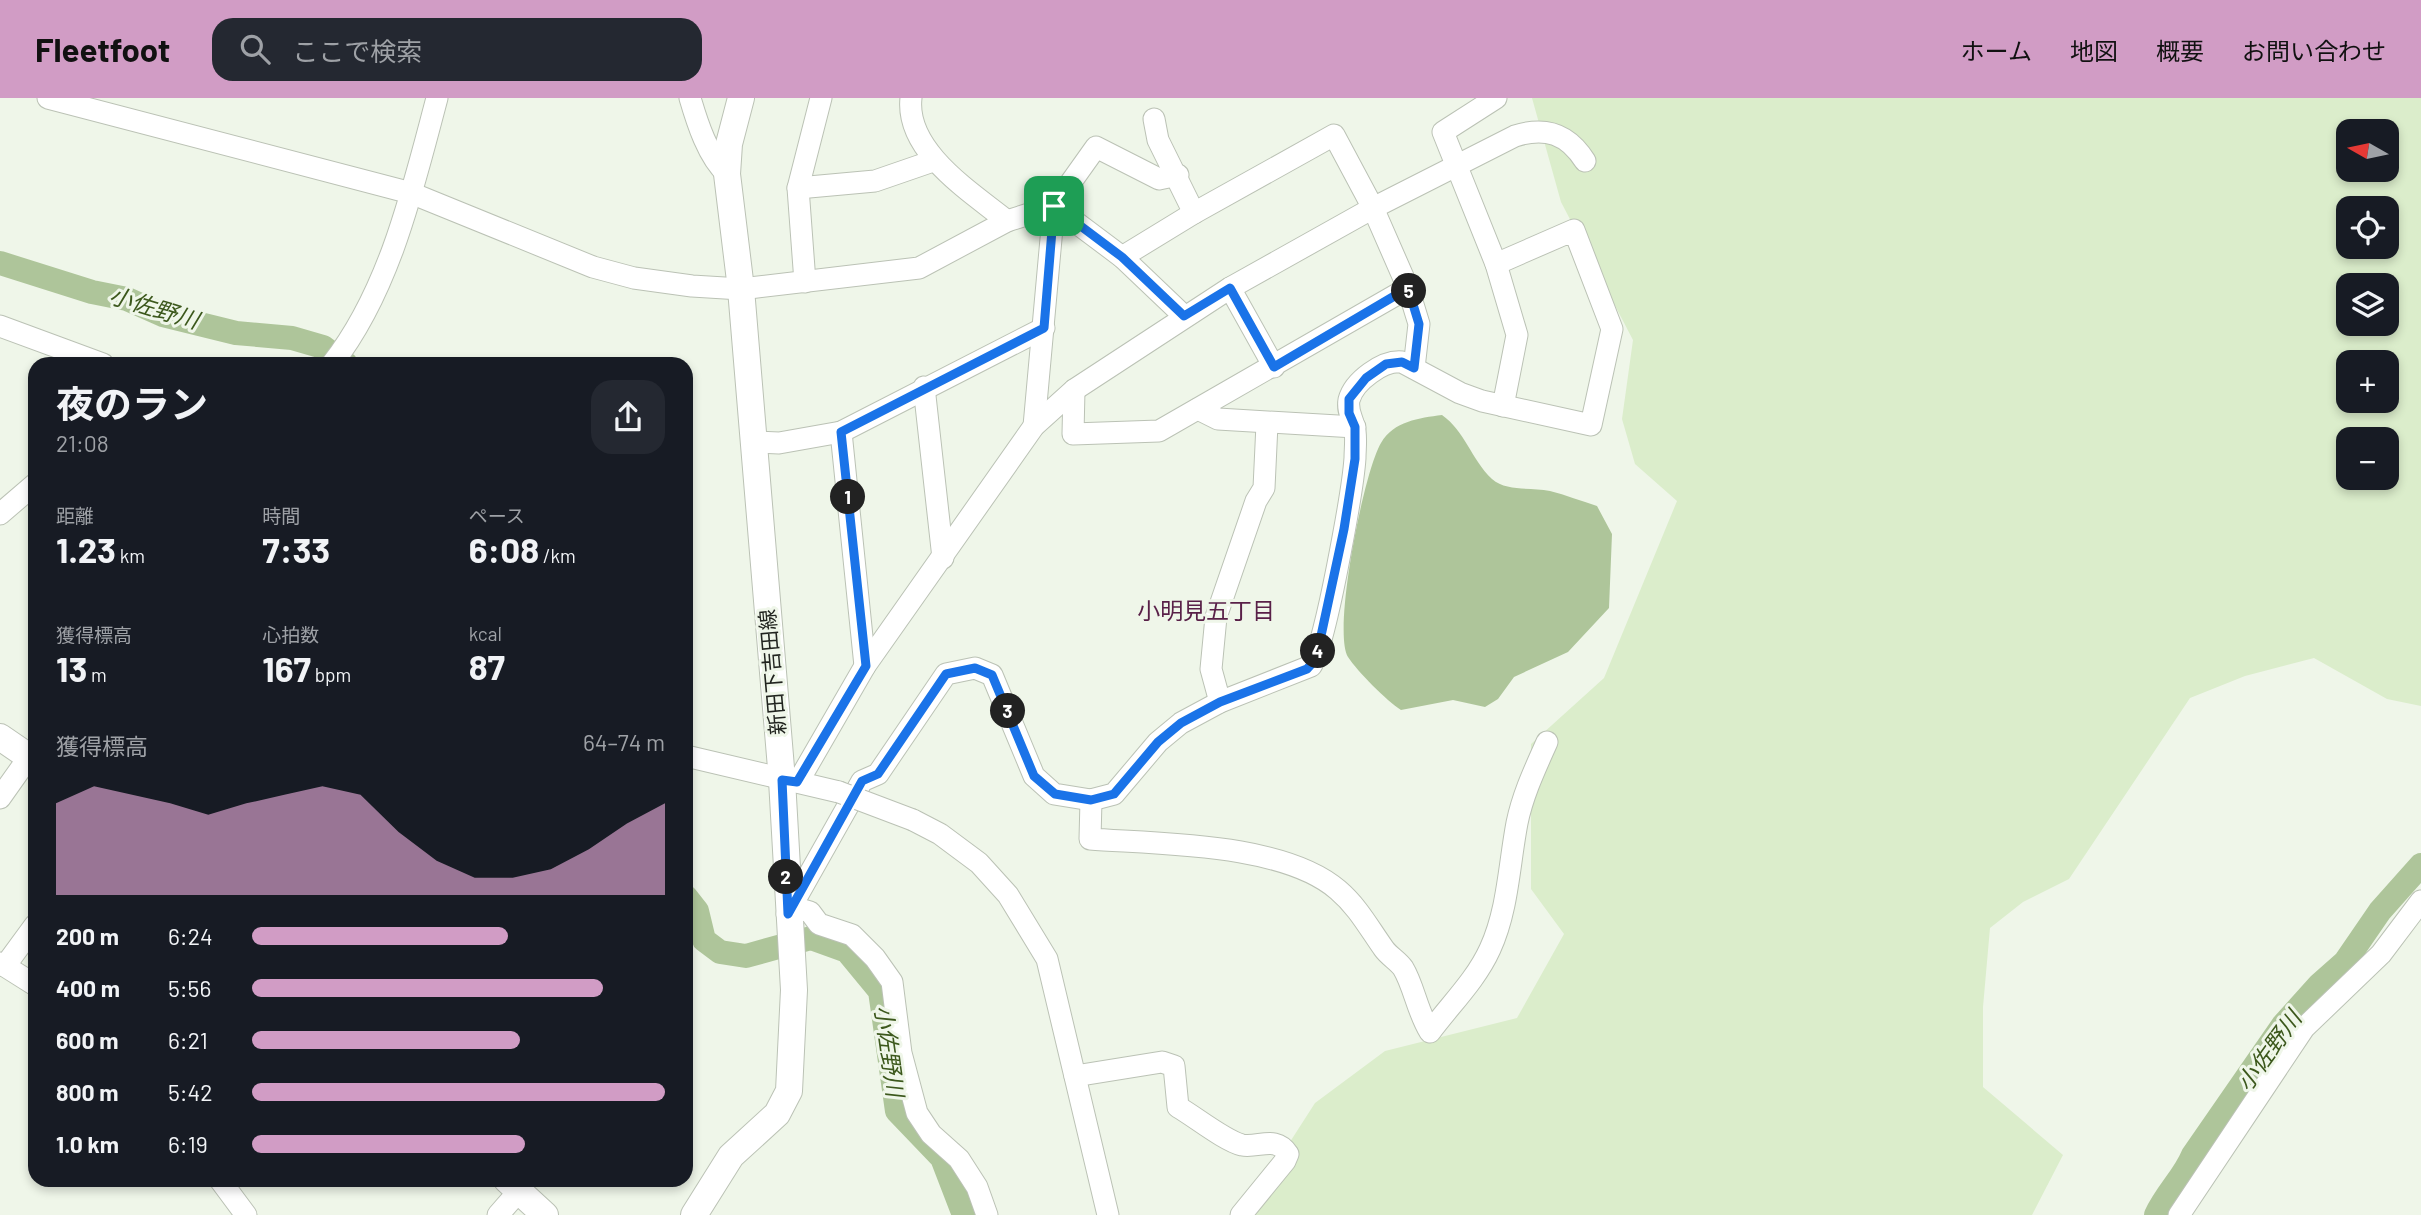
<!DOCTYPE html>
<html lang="ja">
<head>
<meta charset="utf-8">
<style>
	body { margin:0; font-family:Barlow,"Noto Sans JP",sans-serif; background:#242831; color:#f1f3f6; height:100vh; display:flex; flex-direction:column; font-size:26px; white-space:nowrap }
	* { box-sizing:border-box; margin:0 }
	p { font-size:23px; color:#9ea1a6 }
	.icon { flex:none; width:38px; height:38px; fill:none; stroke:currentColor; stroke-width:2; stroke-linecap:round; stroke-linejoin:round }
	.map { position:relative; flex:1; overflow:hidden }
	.drawer { position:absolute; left:28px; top:259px; width:665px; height:830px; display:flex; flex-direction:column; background:#171b24; border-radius:21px; box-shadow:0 4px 10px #0003 }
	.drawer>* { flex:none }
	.needle { width:46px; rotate:279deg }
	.tools { position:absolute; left:2336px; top:21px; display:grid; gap:14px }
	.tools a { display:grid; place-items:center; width:63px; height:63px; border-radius:14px; background:#171b24; box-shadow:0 4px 10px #0003; font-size:35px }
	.pin { position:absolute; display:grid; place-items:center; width:60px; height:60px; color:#fff; margin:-30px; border-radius:14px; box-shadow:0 4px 10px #0006 }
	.km { position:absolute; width:35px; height:35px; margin:-18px; border-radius:50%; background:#222; color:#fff; font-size:19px; line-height:35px; text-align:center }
	.round { display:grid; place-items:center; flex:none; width:74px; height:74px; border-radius:21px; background:#242831 }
	.headline { display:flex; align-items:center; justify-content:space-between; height:119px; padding:0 28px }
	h1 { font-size:38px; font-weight:700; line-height:52px }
	.figures { display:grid; grid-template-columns:repeat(3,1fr); gap:10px; height:119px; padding:7px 28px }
	.figures div { display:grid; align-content:center }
	.figures b { font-size:35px; font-weight:700 }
	.figures small { font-size:19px; font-weight:400 }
	.figures p { font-size:19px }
	.chart { height:196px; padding:14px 28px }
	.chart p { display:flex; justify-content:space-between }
	.chart svg { width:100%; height:126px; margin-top:7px; fill:#d19cc5; opacity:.7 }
	ul { padding:0 28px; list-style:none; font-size:23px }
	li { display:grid; grid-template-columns:112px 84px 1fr; align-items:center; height:52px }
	li i { height:18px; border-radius:9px; background:#d19cc5 }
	header { display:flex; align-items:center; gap:42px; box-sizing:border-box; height:98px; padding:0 35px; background:#d19cc5; color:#111 }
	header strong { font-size:33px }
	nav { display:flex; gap:38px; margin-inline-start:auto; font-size:24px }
	.search { width:490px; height:63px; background:#242831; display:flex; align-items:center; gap:18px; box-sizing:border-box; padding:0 24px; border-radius:21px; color:#9ea1a6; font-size:26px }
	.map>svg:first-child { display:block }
	.green { fill:#dbedcb; fill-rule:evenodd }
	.water { fill:#aec59a }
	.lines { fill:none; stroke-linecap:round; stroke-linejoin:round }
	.river { stroke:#aec59a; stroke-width:24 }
	.minor-casing { stroke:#bbc2b5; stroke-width:23 }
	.major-casing { stroke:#bbc2b5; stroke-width:28 }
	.minor { stroke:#fff; stroke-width:21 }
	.major { stroke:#fff; stroke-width:26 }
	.minor-bridge-casing { stroke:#bbc2b5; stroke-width:23; stroke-linecap:butt }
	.minor-bridge { stroke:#fff; stroke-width:21 }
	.route-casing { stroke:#fff; stroke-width:14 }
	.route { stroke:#1a73e8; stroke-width:9 }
	.labels { text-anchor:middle; stroke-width:6; stroke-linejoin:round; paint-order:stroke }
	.street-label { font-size:21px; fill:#21241f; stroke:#eff6e9 }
	.water-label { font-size:23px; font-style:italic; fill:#3c581c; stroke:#eff6e9 }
	.neighbourhood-label { font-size:23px; fill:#592048; stroke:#eff6e9 }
</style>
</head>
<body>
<header>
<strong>Fleetfoot</strong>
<div class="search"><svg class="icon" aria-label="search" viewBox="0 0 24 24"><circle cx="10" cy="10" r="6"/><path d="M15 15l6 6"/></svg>ここで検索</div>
<nav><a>ホーム</a><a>地図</a><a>概要</a><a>お問い合わせ</a></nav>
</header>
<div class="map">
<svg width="2421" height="1117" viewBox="0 0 2421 1117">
	<rect width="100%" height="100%" fill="#eff6e9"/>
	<path class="green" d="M1532,0h889v608l-34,-7 -73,-41 -69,18 -55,22 -121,181 -46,23 -33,26 -7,79v80l80,68 -31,60h-789l72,-112 70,-52 132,-33 47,-84 -33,-45v-145l73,-66 73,-177 -42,-37 -13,-45 11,-79 -72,-138zM2348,33h39v39h-39zM2348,110h39v39h-39zM2348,187h39v39h-39zM2348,264h39v39h-39zM2348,341h39v39h-39z"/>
	<path class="water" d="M1442,317c23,16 29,44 50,64 15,13 39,8 58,12 16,4 31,10 47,15l15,28 -3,74 -41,44 -54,25 -16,22 -13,8 -32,-7 -52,10c-14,-9 -44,-39 -53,-53 -16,-26 16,-186 33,-214 13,-22 38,-25 61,-28z"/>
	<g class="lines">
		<g class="river">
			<polyline points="0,165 92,194 127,201 163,217 236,235 292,240 323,249 346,266"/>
			<polyline points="686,799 697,813 704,842 720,854 746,858 811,840 847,853 880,893 897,1013 942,1060 964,1117"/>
			<path d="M2156,1117c10,-22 28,-38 37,-60l90,-130 36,-40 26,-23 35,-51 41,-46"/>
		</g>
		<defs>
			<g id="minor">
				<polyline points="48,0 411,95 593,169 634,180 692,188 741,191 919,170 1007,123 1054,108"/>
				<path d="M690,0c7,24 18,59 37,76"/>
				<path d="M911,0c-6,53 60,94 96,123"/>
				<polyline points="1496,0 1443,34 1496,166 1517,237 1503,308"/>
				<polyline points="1154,21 1158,42 1194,115"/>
				<polyline points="798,90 875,83 933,63"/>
				<polyline points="1054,108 1122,159 1184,218"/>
				<polyline points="1122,159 1194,115 1334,37 1373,110 1408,190 1419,226 1414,270"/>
				<polyline points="805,184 798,90 821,0"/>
				<polyline points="1230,190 1274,269"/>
				<polyline points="0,228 103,266"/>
				<path d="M332,266c58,-74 81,-176 105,-266"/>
				<polyline points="924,289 943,460"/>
				<polyline points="1074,292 1073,336 1159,333 1408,190"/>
				<polyline points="1198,311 1218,321 1355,329"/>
				<polyline points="1034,328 1054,108 1096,49 1159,81 1178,77"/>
				<polyline points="841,334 865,568"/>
				<polyline points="754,344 779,345 841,334 1044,230"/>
				<polyline points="0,416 35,386"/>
				<polyline points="1220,604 1211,571 1216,519 1256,403 1264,390 1267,326"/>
				<polyline points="686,658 839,694"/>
				<path d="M798,684l67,-116 169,-240 40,-36 156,-102 143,-80 142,-72c31,-10 53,-2 70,25"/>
				<polyline points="0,700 29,659"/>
				<path d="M1091,702l-1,39c69,5 194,4 248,51 20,17 31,38 46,59 5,7 14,12 19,19 11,18 14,43 27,64 20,-27 46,-52 60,-83 18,-39 19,-84 27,-126 6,-29 18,-54 30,-81"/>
				<polyline points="913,722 940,736 979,765 1008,797 1047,861 1108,1117"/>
				<polyline points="793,809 810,814 819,826 852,837 875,860 892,884 901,955 917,1015 931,1036 959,1061 977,1089 987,1117"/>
				<path d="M787,816l75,-133 16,-7 68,-100 29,-6 17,7 42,101 20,18 37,6 23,-6 44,-52 23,-19 39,-21 91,-36c14,-18 42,-178 44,-208 0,-10 2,-23 -1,-32 -2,-9 -7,-15 -5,-26 5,-19 34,-40 53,-38l58,31 22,8 109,24 21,-96 -38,-99 -78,34"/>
				<polyline points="0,865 35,887"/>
				<polyline points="5,868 35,827"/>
				<path d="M1075,978l87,-14 12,4 4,41c16,9 47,34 64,38 17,3 34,-10 46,9l-3,7 -44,54"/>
				<polyline points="220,1082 246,1117"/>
				<polyline points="498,1117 519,1093"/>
				<polyline points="2179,1117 2304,930 2381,856 2421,803"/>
			</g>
			<g id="major">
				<polyline points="0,639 35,663"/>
				<polyline points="507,1082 545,1117"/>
				<polyline points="694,1117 731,1058 777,1016 789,993 794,892 782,682 741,191 727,76 729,46 741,0"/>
			</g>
		</defs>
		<use href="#minor" class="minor-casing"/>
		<use href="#major" class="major-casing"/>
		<use href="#minor" class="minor"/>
		<use href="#major" class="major"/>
		<defs>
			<polyline id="minor-bridge" points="839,694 913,722"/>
		</defs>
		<use href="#minor-bridge" class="minor-bridge-casing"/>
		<use href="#minor-bridge" class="minor-bridge"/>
	</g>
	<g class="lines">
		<defs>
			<polygon id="route" points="1054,108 1122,159 1184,218 1230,190 1274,269 1408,190 1419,226 1414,270 1402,264 1386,266 1366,280 1349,301 1349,315 1355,329 1355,361 1344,431 1316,561 1307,571 1220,604 1181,625 1158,644 1114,696 1091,702 1055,696 1034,678 992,577 975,570 946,576 878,676 862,683 788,816 782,682 797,684 866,568 841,334 1044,230"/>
		</defs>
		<use href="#route" class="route-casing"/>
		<use href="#route" class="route"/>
	</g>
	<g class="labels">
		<g class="street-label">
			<text transform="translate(773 574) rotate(-95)" y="7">新田下吉田線</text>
		</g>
		<g class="water-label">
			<text transform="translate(154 210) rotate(17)" y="8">小佐野川</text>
			<text transform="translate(889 953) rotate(82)" y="8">小佐野川</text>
			<text transform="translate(2269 953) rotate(-54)" y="8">小佐野川</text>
		</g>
		<g class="neighbourhood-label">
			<text x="1206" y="521">小明見五丁目</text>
		</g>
	</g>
</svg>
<div class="tools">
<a><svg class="needle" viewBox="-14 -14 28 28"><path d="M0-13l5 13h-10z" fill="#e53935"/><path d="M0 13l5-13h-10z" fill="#9ea1a6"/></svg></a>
<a><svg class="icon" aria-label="locate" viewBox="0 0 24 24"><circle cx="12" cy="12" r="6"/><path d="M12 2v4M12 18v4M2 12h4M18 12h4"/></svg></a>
<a><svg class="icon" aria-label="layers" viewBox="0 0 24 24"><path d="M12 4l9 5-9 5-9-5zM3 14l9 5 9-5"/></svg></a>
<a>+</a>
<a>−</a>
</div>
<div class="pin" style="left:1054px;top:108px;background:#1e9e55"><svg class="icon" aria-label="arrive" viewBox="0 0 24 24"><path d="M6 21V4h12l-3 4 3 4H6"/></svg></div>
<b class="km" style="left:848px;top:399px">1</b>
<b class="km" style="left:786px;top:779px">2</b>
<b class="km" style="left:1008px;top:613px">3</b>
<b class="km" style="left:1318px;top:553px">4</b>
<b class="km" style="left:1409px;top:193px">5</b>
<section class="drawer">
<div class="headline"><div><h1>夜のラン</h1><p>21:08</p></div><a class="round"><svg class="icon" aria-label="share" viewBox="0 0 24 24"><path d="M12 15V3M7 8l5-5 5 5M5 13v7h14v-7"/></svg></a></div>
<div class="figures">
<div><p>距離</p><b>1.23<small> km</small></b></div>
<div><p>時間</p><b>7:33</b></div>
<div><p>ペース</p><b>6:08<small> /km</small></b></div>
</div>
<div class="figures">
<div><p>獲得標高</p><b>13<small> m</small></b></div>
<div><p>心拍数</p><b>167<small> bpm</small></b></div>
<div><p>kcal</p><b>87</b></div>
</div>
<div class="chart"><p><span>獲得標高</span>64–74 m</p>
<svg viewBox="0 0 160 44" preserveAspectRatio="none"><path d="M0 44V12L10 6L20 9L30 12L40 16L50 12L60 9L70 6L80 9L90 22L100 32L110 38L120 38L130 35L140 28L150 19L160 12V44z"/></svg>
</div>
<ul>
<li><b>200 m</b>6:24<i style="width:62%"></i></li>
<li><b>400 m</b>5:56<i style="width:85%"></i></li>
<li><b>600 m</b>6:21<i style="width:65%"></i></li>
<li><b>800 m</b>5:42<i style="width:100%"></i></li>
<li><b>1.0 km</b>6:19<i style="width:66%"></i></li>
</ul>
</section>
</div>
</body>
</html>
